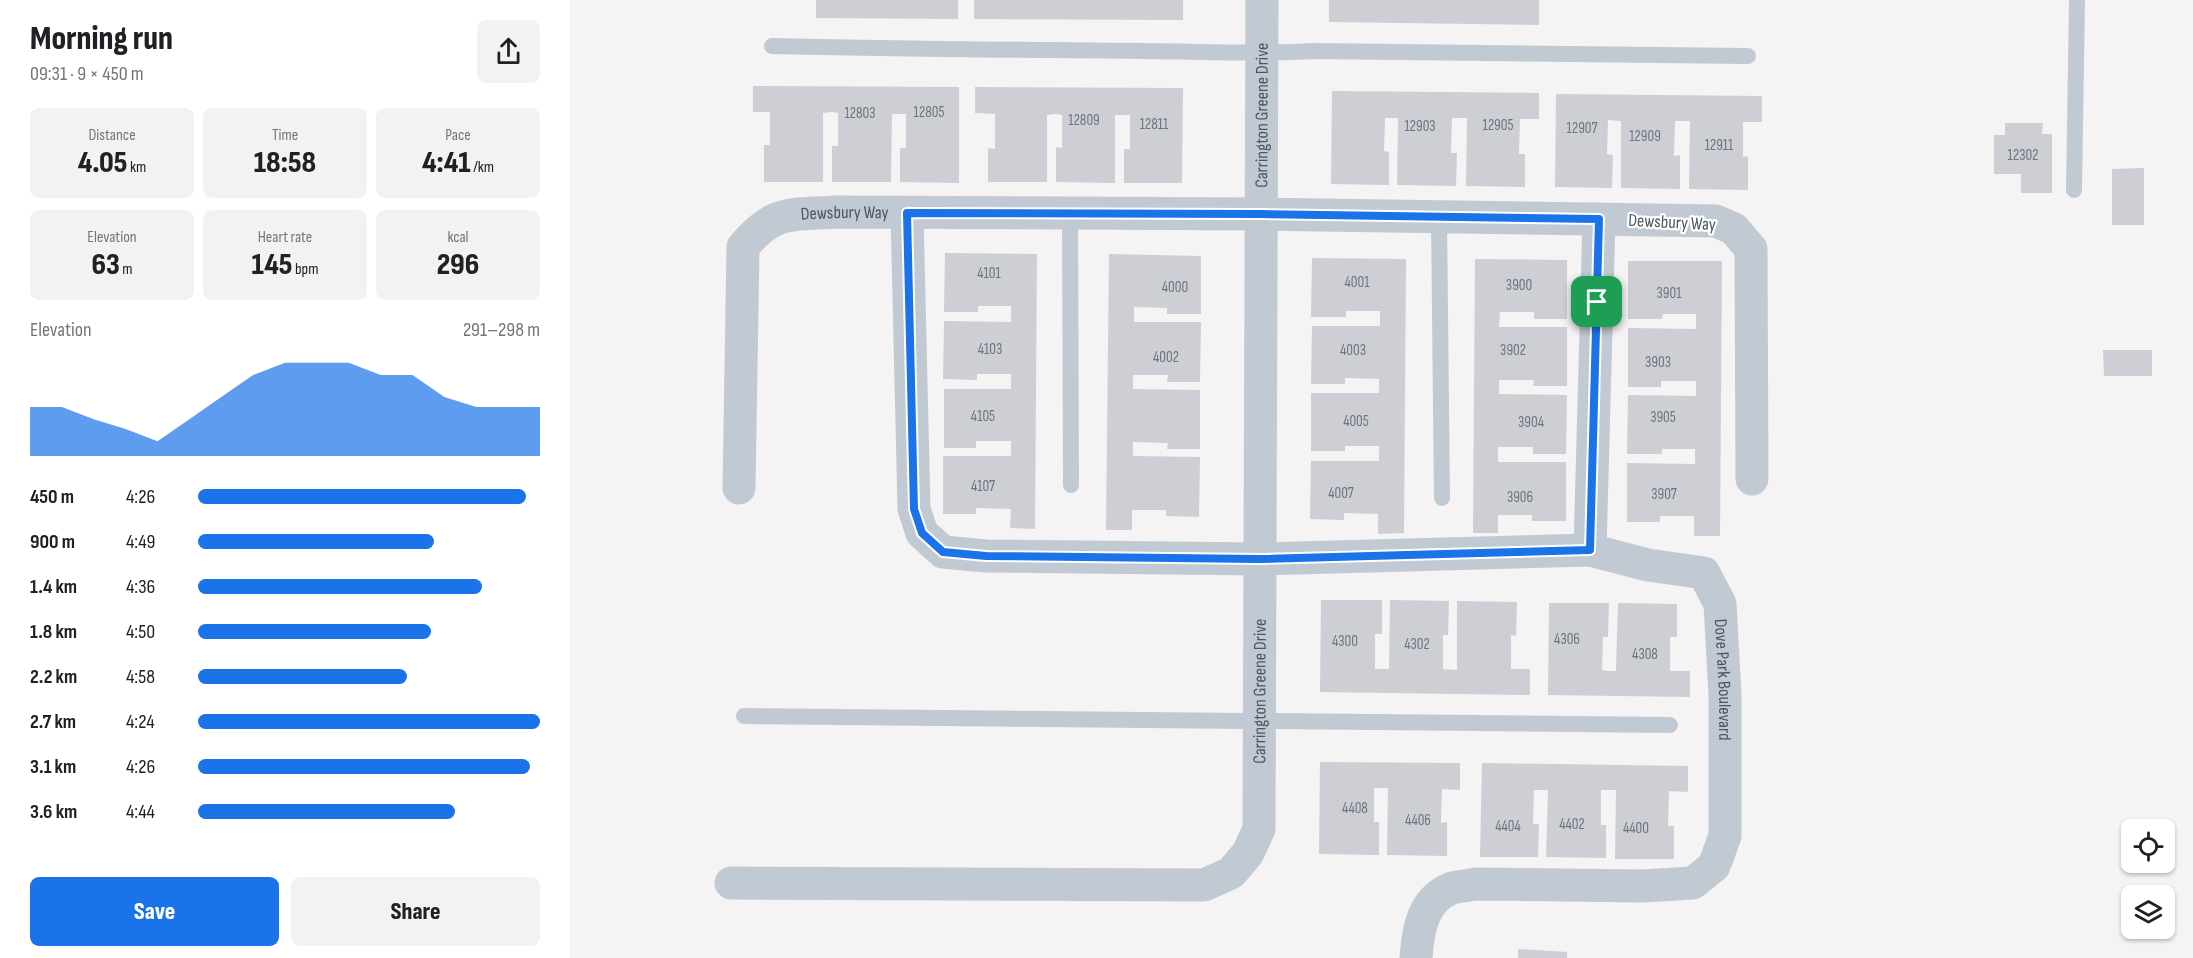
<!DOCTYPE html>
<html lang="en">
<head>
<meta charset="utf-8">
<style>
	body { margin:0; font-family:"Sofia Sans Condensed",sans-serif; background:#f2f2f2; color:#202124; height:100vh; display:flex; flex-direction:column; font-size:22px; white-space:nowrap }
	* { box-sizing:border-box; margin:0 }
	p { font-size:20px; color:#757577 }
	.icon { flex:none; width:33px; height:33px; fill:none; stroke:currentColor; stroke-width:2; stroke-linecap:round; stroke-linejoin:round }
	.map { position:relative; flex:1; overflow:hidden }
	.side { display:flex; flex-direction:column; background:#fff; width:570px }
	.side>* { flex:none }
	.tools { position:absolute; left:1551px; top:819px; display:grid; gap:12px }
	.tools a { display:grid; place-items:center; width:54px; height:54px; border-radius:9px; background:#fff; box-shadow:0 2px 4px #0004; font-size:30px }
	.pin { position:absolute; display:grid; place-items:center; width:51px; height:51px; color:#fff; margin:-26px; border-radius:12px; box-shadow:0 3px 9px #0006 }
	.round { display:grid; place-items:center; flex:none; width:63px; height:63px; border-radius:9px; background:#f2f2f2 }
	.head { display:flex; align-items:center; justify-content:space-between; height:102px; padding:0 30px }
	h1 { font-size:33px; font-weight:800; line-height:45px }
	.figures { display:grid; grid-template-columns:repeat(3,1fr); gap:9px; height:102px; padding:6px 30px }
	.figures div { display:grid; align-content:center; border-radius:9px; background:#f2f2f2; text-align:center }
	.figures b { font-size:30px; font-weight:800 }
	.figures small { font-size:16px; font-weight:400 }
	.figures p { font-size:16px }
	.chart { height:168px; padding:12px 30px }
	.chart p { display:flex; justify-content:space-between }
	.chart svg { width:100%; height:108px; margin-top:6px; fill:#1a73e8; opacity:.7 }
	.action { display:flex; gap:12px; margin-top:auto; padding:12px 30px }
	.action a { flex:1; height:69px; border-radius:9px; background:#1a73e8; color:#fff; font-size:24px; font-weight:800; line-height:69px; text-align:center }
	.action a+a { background:#f2f2f2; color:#202124 }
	ul { padding:0 30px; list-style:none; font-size:20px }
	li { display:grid; grid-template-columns:96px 72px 1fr; align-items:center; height:45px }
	li i { height:15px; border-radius:8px; background:#1a73e8 }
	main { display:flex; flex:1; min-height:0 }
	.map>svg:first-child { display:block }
	.building { fill:#cdcfd5 }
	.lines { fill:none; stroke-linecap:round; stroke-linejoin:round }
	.lane { stroke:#c1cad2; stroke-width:16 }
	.street { stroke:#c1cad2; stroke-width:33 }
	.route-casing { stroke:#fff; stroke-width:12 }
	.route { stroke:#1a73e8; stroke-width:8 }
	.labels { text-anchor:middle; stroke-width:4.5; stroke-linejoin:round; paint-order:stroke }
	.number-label { font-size:15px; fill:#6b747e }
	.street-label { font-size:18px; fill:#4a5661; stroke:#fff }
</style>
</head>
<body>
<main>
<section class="side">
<div class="head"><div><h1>Morning run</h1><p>09:31 · 9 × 450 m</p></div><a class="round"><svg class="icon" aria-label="share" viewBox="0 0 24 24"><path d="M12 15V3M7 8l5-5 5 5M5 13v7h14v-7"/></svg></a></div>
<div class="figures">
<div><p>Distance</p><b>4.05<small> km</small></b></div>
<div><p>Time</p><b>18:58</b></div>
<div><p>Pace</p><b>4:41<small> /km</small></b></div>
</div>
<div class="figures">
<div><p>Elevation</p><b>63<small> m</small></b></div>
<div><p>Heart rate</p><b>145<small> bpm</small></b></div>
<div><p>kcal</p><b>296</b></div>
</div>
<div class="chart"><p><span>Elevation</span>291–298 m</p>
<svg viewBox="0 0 160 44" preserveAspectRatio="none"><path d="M0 44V24L10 24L20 29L30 33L40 38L50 29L60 20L70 11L80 6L90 6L100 6L110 11L120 11L130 20L140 24L150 24L160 24V44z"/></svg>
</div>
<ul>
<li><b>450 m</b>4:26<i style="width:96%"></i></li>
<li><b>900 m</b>4:49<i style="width:69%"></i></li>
<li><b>1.4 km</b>4:36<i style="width:83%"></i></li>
<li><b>1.8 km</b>4:50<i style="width:68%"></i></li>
<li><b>2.2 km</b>4:58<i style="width:61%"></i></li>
<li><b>2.7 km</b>4:24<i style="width:100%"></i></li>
<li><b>3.1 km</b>4:26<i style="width:97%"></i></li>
<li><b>3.6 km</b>4:44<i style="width:75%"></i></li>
</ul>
<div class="action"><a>Save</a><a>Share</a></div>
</section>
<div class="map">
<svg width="1623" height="958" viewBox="0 0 1623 958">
	<rect width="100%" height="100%" fill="#f5f3f3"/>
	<g class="building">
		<polygon points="246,0 388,0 388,19 246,18"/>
		<polygon points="404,0 613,0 613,20 404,19"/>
		<polygon points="759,0 969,0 969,25 759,22"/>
		<polygon points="183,86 389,87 389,183 330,182 330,148 336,148 336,114 322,114 321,182 262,182 262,146 268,146 268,113 262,112 253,113 253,182 194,182 194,145 200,145 200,112 183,112"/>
		<polygon points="405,87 613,88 612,183 554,183 554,149 560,149 560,115 545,115 545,183 486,182 486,147 492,148 492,115 486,114 477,115 477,182 418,182 418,148 425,149 425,114 405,113"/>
		<polygon points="762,91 969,93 969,119 950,119 949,154 955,154 955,187 896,186 897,118 882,118 881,153 887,153 886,186 827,185 828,118 815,118 814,151 819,152 819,185 761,184"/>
		<polygon points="986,94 1192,96 1192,122 1173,122 1173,157 1178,156 1178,190 1119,189 1120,121 1105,121 1104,156 1110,155 1110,189 1051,188 1051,121 1038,120 1037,154 1043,155 1042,188 985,187"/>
		<polygon points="1435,123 1473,123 1472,134 1482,134 1482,193 1451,193 1451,174 1424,174 1424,135 1435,135"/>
		<polygon points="1574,168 1574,225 1542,225 1542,169"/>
		<polygon points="375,253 467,254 465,529 440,528 441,509 406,508 406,514 373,514 373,456 441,456 441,441 406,441 406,448 374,448 374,389 441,389 441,374 407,374 407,380 373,379 374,321 441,322 441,306 408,306 408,312 374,312"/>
		<polygon points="539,254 631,256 631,314 597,314 597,308 564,307 564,322 631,322 630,382 597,382 598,375 563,375 563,389 630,390 630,449 597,449 598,443 563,442 563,456 630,457 629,517 596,516 596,510 562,510 562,530 536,530"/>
		<polygon points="742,258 836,259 834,533 808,534 808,514 774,513 774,520 740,519 741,461 809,461 809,446 775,446 775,451 741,451 741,393 809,393 809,379 775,378 775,384 741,384 742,326 810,326 810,311 776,311 776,317 741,317"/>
		<polygon points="905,259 997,260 997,319 964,319 964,312 930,312 929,327 997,327 997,386 963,386 964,380 929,380 929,394 997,395 996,454 963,454 963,447 928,447 928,462 996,462 996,521 962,521 962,515 928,515 928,533 903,533"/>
		<polygon points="1058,261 1152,261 1150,536 1124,536 1124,516 1090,516 1090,522 1057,522 1057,463 1125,464 1125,449 1092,449 1092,454 1057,454 1058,395 1126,396 1126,381 1091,381 1091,387 1058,387 1058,328 1126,329 1126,314 1093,314 1092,319 1058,319"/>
		<polygon points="1533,350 1582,350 1582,376 1534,376"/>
		<polygon points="751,600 812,600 812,634 805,634 805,669 819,669 820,600 879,601 878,635 873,635 873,669 887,670 887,601 947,602 946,636 941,635 941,669 960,669 960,695 750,692"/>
		<polygon points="979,603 1039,603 1038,637 1033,637 1032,670 1037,671 1046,671 1048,603 1107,604 1107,637 1100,637 1100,671 1120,671 1120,697 978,695"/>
		<polygon points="750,762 890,763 890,790 872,789 871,823 877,822 877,856 817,855 818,788 804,788 804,822 809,822 809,855 749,854"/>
		<polygon points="912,763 1118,766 1118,792 1099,791 1098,826 1104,826 1104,859 1045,859 1046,790 1031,790 1031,825 1036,825 1036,858 976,857 978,790 964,790 963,824 969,824 968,857 910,857"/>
		<polygon points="948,949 997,952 997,958 948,958"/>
	</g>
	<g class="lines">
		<g class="lane">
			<path d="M202,46c123,3 246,4 368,5 58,0 115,4 173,0l435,5"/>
			<polyline points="1504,190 1507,0"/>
			<polyline points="500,213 501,485"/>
			<polyline points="869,217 872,498"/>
			<polyline points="174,716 1100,725"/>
		</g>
		<g class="street">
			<path id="s1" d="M337,213l7,296 8,24 21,19 43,4 274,3 330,-9 58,15 56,8 16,31 5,91v141l-11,30 -21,17 -51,3 -167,-2c-7,2 -16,2 -23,4 -30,12 -34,42 -36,70"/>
			<path id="s2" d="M169,488l4,-241c31,-38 48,-32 93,-35l425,2 455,7 18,8 17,20 1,230"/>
			<polyline points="1020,550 1029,219"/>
			<path id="s3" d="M161,883l473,2 27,-12 17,-20 11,-24 3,-829"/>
		</g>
	</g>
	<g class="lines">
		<defs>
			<polygon id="route" points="337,213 691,214 1029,219 1020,550 690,559 416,556 373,552 352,533 344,509"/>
		</defs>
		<use href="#route" class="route-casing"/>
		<use href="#route" class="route"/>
	</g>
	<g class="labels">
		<g class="number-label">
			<text x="359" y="117">12805</text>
			<text x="290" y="118">12803</text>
			<text x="514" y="125">12809</text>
			<text x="584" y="129">12811</text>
			<text x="928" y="130">12905</text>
			<text x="850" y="131">12903</text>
			<text x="1012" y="133">12907</text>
			<text x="1075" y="141">12909</text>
			<text x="1149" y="150">12911</text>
			<text x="1453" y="160">12302</text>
			<text x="419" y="278">4101</text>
			<text x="787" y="287">4001</text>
			<text x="949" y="290">3900</text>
			<text x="605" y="292">4000</text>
			<text x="1099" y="298">3901</text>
			<text x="420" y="354">4103</text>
			<text x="783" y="355">4003</text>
			<text x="943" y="355">3902</text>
			<text x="596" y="362">4002</text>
			<text x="1088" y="367">3903</text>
			<text x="413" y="421">4105</text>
			<text x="1093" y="422">3905</text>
			<text x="786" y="426">4005</text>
			<text x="961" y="427">3904</text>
			<text x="413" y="491">4107</text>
			<text x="771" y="498">4007</text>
			<text x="1094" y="499">3907</text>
			<text x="950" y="502">3906</text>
			<text x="997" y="644">4306</text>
			<text x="775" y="646">4300</text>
			<text x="847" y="649">4302</text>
			<text x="1075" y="659">4308</text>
			<text x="785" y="813">4408</text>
			<text x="848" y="825">4406</text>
			<text x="1002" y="829">4402</text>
			<text x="938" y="831">4404</text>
			<text x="1066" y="833">4400</text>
		</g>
		<g class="street-label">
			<text dy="6" stroke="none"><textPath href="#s3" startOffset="1269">Carrington Greene Drive</textPath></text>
			<text dy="6" stroke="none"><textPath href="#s2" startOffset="354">Dewsbury Way</textPath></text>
			<text transform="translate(1102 222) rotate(3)" y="6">Dewsbury Way</text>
			<text dy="6" stroke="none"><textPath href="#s1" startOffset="1224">Dove Park Boulevard</textPath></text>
			<text dy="6" stroke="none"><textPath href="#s3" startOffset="693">Carrington Greene Drive</textPath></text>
		</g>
	</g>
</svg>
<div class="tools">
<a><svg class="icon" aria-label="locate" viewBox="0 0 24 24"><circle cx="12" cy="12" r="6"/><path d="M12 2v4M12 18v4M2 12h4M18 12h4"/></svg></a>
<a><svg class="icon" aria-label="layers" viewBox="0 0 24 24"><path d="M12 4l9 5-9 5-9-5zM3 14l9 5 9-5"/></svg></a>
</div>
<div class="pin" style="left:1027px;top:302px;background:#1e9e55"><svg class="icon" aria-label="arrive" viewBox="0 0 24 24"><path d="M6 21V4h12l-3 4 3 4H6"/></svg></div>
</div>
</main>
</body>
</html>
